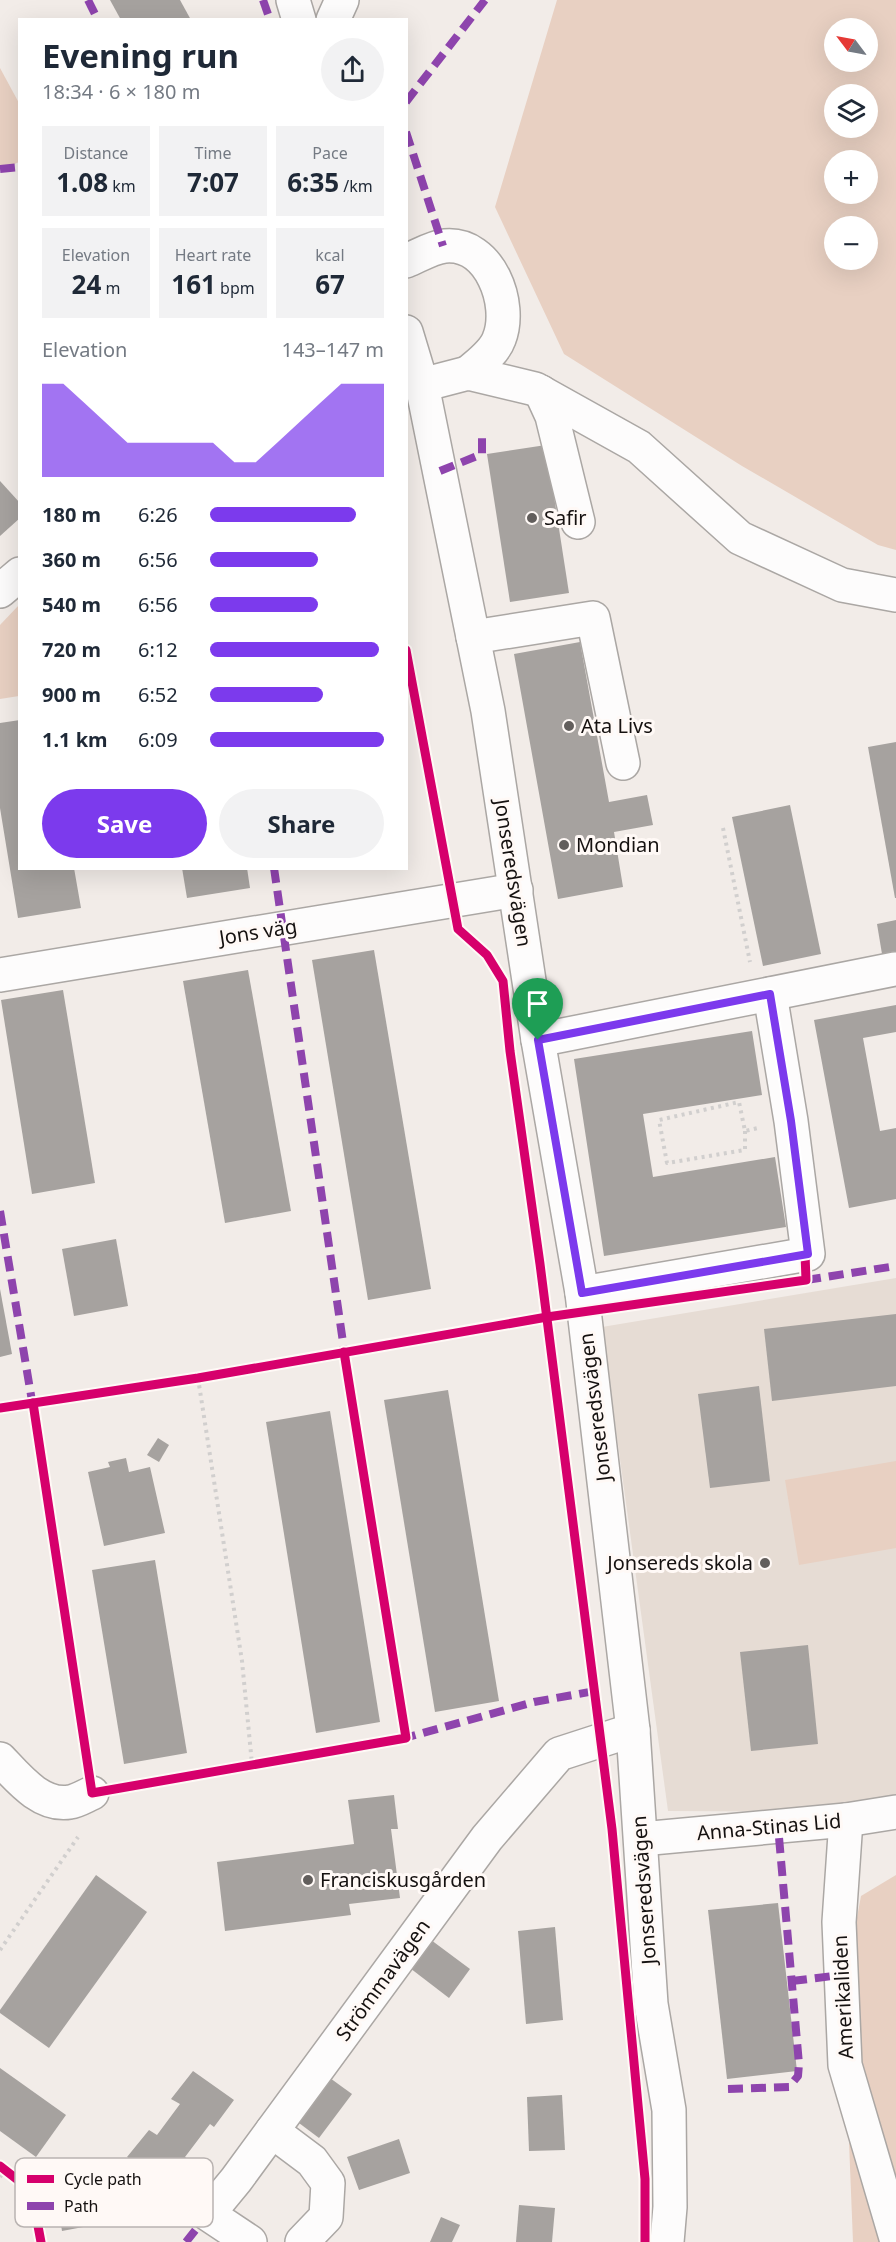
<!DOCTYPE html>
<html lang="en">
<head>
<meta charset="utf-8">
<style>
	body { margin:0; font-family:"Noto Sans",sans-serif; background:#f2f2f3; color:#1f2937; height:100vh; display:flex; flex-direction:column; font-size:22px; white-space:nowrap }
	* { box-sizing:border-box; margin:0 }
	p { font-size:20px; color:#747a83 }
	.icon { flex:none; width:33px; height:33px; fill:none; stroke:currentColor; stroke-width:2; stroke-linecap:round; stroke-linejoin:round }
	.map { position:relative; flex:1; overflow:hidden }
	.drawer { position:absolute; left:18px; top:18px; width:390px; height:852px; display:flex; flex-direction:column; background:#fff; border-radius:0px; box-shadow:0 6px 24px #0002 }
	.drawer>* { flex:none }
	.needle { width:39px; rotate:302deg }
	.tools { position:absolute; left:824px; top:18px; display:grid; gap:12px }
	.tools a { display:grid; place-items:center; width:54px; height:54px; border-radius:50%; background:#fff; box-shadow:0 6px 24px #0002; font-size:30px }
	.pin { position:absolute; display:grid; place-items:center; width:51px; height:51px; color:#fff; margin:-62px -26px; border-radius:50% 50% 50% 0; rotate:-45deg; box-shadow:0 0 6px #0007 }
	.pin .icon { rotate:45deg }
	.round { display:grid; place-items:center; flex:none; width:63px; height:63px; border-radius:32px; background:#f2f2f3 }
	.headline { display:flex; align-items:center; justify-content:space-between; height:102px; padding:0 24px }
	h1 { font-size:33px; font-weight:700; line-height:45px }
	.metrics { display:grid; grid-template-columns:repeat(3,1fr); gap:9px; height:102px; padding:6px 24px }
	.metrics div { display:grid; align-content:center; border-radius:0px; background:#f2f2f3; text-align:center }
	.metrics b { font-size:26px; font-weight:700 }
	.metrics small { font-size:16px; font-weight:400 }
	.metrics p { font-size:16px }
	.chart { height:168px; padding:12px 24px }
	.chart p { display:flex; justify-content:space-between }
	.chart svg { width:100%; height:108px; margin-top:6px; fill:#7c3aed; opacity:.7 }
	.cta { display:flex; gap:12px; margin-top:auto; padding:12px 24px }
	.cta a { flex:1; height:69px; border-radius:36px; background:#7c3aed; color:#fff; font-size:24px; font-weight:700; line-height:69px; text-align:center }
	.cta a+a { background:#f2f2f3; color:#1f2937 }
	ul { padding:0 24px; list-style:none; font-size:20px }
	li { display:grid; grid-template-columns:96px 72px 1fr; align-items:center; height:45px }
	li i { height:15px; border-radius:8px; background:#7c3aed }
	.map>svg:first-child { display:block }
	.built { fill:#e6dcd4 }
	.green { fill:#e8d0c2; fill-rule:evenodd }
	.building { fill:#a6a29f }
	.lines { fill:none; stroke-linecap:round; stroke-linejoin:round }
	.minor-casing { stroke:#aba7a4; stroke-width:36 }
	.path { stroke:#d1cfce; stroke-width:4; stroke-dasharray:3 4.5; stroke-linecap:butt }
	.minor { stroke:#fdfcfc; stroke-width:33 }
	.quiet { stroke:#8e44ad; stroke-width:8; stroke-dasharray:15 8; stroke-linecap:butt }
	.cycleway-casing { stroke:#fff9f6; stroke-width:13 }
	.cycleway { stroke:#d6006c; stroke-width:9 }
	.route-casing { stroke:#fff; stroke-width:12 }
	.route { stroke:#7c3aed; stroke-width:8 }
	.poi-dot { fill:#625e5c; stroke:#fff9f6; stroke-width:2 }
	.labels { text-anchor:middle; stroke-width:6; stroke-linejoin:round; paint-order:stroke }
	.poi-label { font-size:20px; fill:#151110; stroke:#fff9f6; text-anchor:start }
	.street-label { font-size:20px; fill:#151110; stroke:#fff9f6 }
	.key { fill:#fff9f6; stroke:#b9b3b1; stroke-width:1.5 }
	.key-label { font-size:16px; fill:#151110 }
</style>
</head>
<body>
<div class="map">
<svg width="896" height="2242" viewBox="0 0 896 2242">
	<rect width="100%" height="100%" fill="#f2ece8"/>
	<polygon class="built" points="896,1278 896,1798 831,1812 668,1811 602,1327"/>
	<g class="green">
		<path d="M557,0h339v550l-18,-5 -136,-79 -178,-112 -69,-147zM834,28h33v34h-33zM834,94h33v34h-33zM867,160v34h-33v-34zM834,226h33v34h-33z"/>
		<polygon points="0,68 19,103 19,162 8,167 0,167"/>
		<polygon points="19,605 19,696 0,699 0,625"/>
		<polygon points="896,1461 896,1548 799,1565 785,1480"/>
		<polygon points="896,1875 896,2242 853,2242 843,1992 861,1896"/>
	</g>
	<g class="building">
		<polygon points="110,0 180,0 191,20 121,20"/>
		<polygon points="546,445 569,593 510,602 487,454"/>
		<polygon points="0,481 20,503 20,518 0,536"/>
		<polygon points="580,642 609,802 647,795 653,825 614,832 623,887 558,899 514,654"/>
		<polygon points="20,720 20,868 74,868 81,908 18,918 0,808 0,723"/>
		<polygon points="896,742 896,898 895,898 868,747"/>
		<polygon points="790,805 821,954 763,966 732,817"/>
		<polygon points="182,868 247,868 250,888 187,898"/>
		<polygon points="896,920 896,951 882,954 877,924"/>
		<polygon points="374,950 431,1289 368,1300 312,960"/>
		<polygon points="248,970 291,1211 225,1223 183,981"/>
		<polygon points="63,990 95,1183 32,1194 1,1000"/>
		<polygon points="896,1005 896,1032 863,1038 880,1131 896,1128 896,1199 849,1208 814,1020"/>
		<polygon points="752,1031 762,1095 643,1114 653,1177 775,1157 786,1227 604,1256 574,1059"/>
		<polygon points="116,1239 128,1306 74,1316 62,1249"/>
		<polygon points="0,1289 12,1354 0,1357"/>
		<polygon points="896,1314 896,1386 772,1401 764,1329"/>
		<polygon points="759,1386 770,1481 710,1488 698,1394"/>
		<polygon points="448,1390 499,1701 435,1712 384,1400"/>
		<polygon points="330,1411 380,1722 316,1733 266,1422"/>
		<polygon points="158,1438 169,1445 159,1462 147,1455"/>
		<polygon points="126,1458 129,1472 150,1467 165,1533 104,1546 88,1472 110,1467 108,1462"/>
		<polygon points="155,1560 187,1753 124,1764 92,1570"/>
		<polygon points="808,1645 818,1744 751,1751 740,1652"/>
		<polygon points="394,1795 398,1829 391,1829 400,1898 349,1904 351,1915 225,1931 217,1862 354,1844 348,1800"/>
		<polygon points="96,1875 147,1912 49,2048 0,2013 0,2010"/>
		<polygon points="778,1903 797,2071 727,2079 708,1910"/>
		<polygon points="555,1927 563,2020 526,2024 518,1931"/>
		<polygon points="427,1937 470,1969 449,1998 406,1965"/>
		<polygon points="0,2068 66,2115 36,2157 0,2131"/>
		<polygon points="193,2071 234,2100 214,2127 210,2124 185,2157 189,2160 167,2188 127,2157 149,2130 157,2135 180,2104 171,2099"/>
		<polygon points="323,2073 352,2094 319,2138 291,2117"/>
		<polygon points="562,2095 565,2150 529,2151 527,2097"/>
		<polygon points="399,2139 410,2173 359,2190 347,2157"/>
		<polygon points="109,2186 115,2221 62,2231 56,2196"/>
		<polygon points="519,2205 555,2208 552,2242 516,2242"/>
		<polygon points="441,2217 460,2225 452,2242 430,2242"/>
	</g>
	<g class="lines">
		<defs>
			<g id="minor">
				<polyline points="293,0 299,20"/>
				<polyline points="333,20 342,0"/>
				<path d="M406,261c12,-5 27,-14 39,-15 45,-4 68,58 54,93 -5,14 -21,25 -31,34"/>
				<polyline points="406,332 422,385 488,711 538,1040 582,1293 633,1730 651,2004 669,2110 670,2207 667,2242"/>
				<polyline points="422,385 468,373 535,389 639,447 740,538 842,585 896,595"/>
				<polyline points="541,392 552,416 578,522"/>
				<polyline points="0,591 20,574"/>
				<polyline points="473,637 593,618 623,763"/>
				<polyline points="0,975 516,890"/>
				<polyline points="538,1040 895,969"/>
				<polyline points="582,1293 808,1254 791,1121 770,994"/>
				<path d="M0,1759c18,19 41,48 70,43 7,-1 15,-6 22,-9"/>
				<polyline points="846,1820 839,1922 845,2065 896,2238"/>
				<polyline points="641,1839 846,1820 896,1812"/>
				<polyline points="272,2131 312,2161 328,2183 326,2217 302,2242"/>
				<polyline points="250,2242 208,2214 236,2180 487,1838 559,1754 633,1730"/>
			</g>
		</defs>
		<use href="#minor" class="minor-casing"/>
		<g class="path">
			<polyline points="723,828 750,962"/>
			<polyline points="745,1131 745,1150 667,1163 659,1120 739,1102 745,1131 758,1128"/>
			<polyline points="198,1378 242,1661 252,1764"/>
			<polyline points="0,1950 78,1837"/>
			<polyline points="0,2177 5,2170"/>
		</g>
		<use href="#minor" class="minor"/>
		<g class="quiet">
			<polyline points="88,0 98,20"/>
			<polyline points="263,0 270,20"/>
			<polyline points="406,102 485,0"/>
			<polyline points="406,132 443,246"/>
			<polyline points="0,169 20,167"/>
			<polyline points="440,471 482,454 482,434"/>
			<polyline points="274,868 345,1356"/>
			<polyline points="0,1211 33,1407"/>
			<polyline points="806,1280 896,1266"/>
			<polyline points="401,1739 534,1702 595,1691"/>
			<polyline points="792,1981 841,1975"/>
			<polyline points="728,2089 789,2087 798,2076 799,2064 778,1826"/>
			<polyline points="186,2242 208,2214"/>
		</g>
		<defs>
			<g id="cycleway">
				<polyline points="406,650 458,929 487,955 503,981 510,1051 540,1264 612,1829 645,2179 645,2242"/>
				<polyline points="33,1403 92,1793 406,1738 344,1352"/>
				<polyline points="0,1408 198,1378 547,1317 806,1280 805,1254"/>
				<polyline points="0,2166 28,2188 35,2210 41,2242"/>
			</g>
		</defs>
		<use href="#cycleway" class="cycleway-casing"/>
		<use href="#cycleway" class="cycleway"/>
	</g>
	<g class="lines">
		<defs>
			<polygon id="route" points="770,994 791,1121 808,1254 582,1293 538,1040"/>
		</defs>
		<use href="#route" class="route-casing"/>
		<use href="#route" class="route"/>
	</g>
	<g class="poi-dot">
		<circle cx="532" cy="518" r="6"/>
		<circle cx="569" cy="726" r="6"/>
		<circle cx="564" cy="845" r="6"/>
		<circle cx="765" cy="1563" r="6"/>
		<circle cx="308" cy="1880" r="6"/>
	</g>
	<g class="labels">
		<g class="poi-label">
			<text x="544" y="525">Safir</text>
			<text x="581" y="733">Ata Livs</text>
			<text x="576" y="852">Mondian</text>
			<text x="753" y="1570" text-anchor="end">Jonsereds skola</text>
			<text x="320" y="1887">Franciskusgården</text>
		</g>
		<g class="street-label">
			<text transform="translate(513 873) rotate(81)" y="7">Jonseredsvägen</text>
			<text transform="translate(258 932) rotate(-9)" y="7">Jons väg</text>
			<text transform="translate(595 1407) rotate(-97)" y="7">Jonseredsvägen</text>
			<text transform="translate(769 1827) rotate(-5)" y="7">Anna-Stinas Lid</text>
			<text transform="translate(644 1890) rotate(-94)" y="7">Jonseredsvägen</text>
			<text transform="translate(383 1980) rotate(-54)" y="7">Strömmavägen</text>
			<text transform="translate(843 1997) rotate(-93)" y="7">Amerikaliden</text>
		</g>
	</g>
	<rect x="15" y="2158" width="198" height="69" rx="9" class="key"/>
	<rect x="27" y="2175" width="27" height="8" fill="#d6006c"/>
	<rect x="27" y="2202" width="27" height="8" fill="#8e44ad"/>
	<g class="key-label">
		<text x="64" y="2185">Cycle path</text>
		<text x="64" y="2212">Path</text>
	</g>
</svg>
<div class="tools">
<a><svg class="needle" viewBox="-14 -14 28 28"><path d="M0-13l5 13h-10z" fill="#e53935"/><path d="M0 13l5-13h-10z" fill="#747a83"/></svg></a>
<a><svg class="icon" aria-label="layers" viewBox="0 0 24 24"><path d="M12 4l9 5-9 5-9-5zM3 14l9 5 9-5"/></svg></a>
<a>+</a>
<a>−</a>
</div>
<div class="pin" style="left:538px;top:1040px;background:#1e9e55"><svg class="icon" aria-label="arrive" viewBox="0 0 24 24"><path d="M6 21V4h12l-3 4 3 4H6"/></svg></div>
<section class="drawer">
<div class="headline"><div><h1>Evening run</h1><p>18:34 · 6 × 180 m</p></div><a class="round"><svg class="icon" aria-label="share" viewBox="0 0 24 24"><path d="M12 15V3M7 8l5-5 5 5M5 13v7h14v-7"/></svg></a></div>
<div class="metrics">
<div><p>Distance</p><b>1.08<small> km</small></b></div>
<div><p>Time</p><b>7:07</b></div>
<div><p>Pace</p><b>6:35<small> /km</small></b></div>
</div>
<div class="metrics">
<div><p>Elevation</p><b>24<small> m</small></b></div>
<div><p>Heart rate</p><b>161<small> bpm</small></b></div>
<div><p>kcal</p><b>67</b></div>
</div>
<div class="chart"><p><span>Elevation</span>143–147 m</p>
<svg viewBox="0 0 160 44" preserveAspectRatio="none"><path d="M0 44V6L10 6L20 14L30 22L40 30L50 30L60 30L70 30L80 30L90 38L100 38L110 30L120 22L130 14L140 6L150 6L160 6V44z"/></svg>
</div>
<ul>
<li><b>180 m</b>6:26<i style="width:84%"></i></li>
<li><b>360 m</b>6:56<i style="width:62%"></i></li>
<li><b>540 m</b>6:56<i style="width:62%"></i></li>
<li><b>720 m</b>6:12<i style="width:97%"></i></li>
<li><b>900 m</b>6:52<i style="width:65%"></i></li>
<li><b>1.1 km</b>6:09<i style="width:100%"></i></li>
</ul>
<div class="cta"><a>Save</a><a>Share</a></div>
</section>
</div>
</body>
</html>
